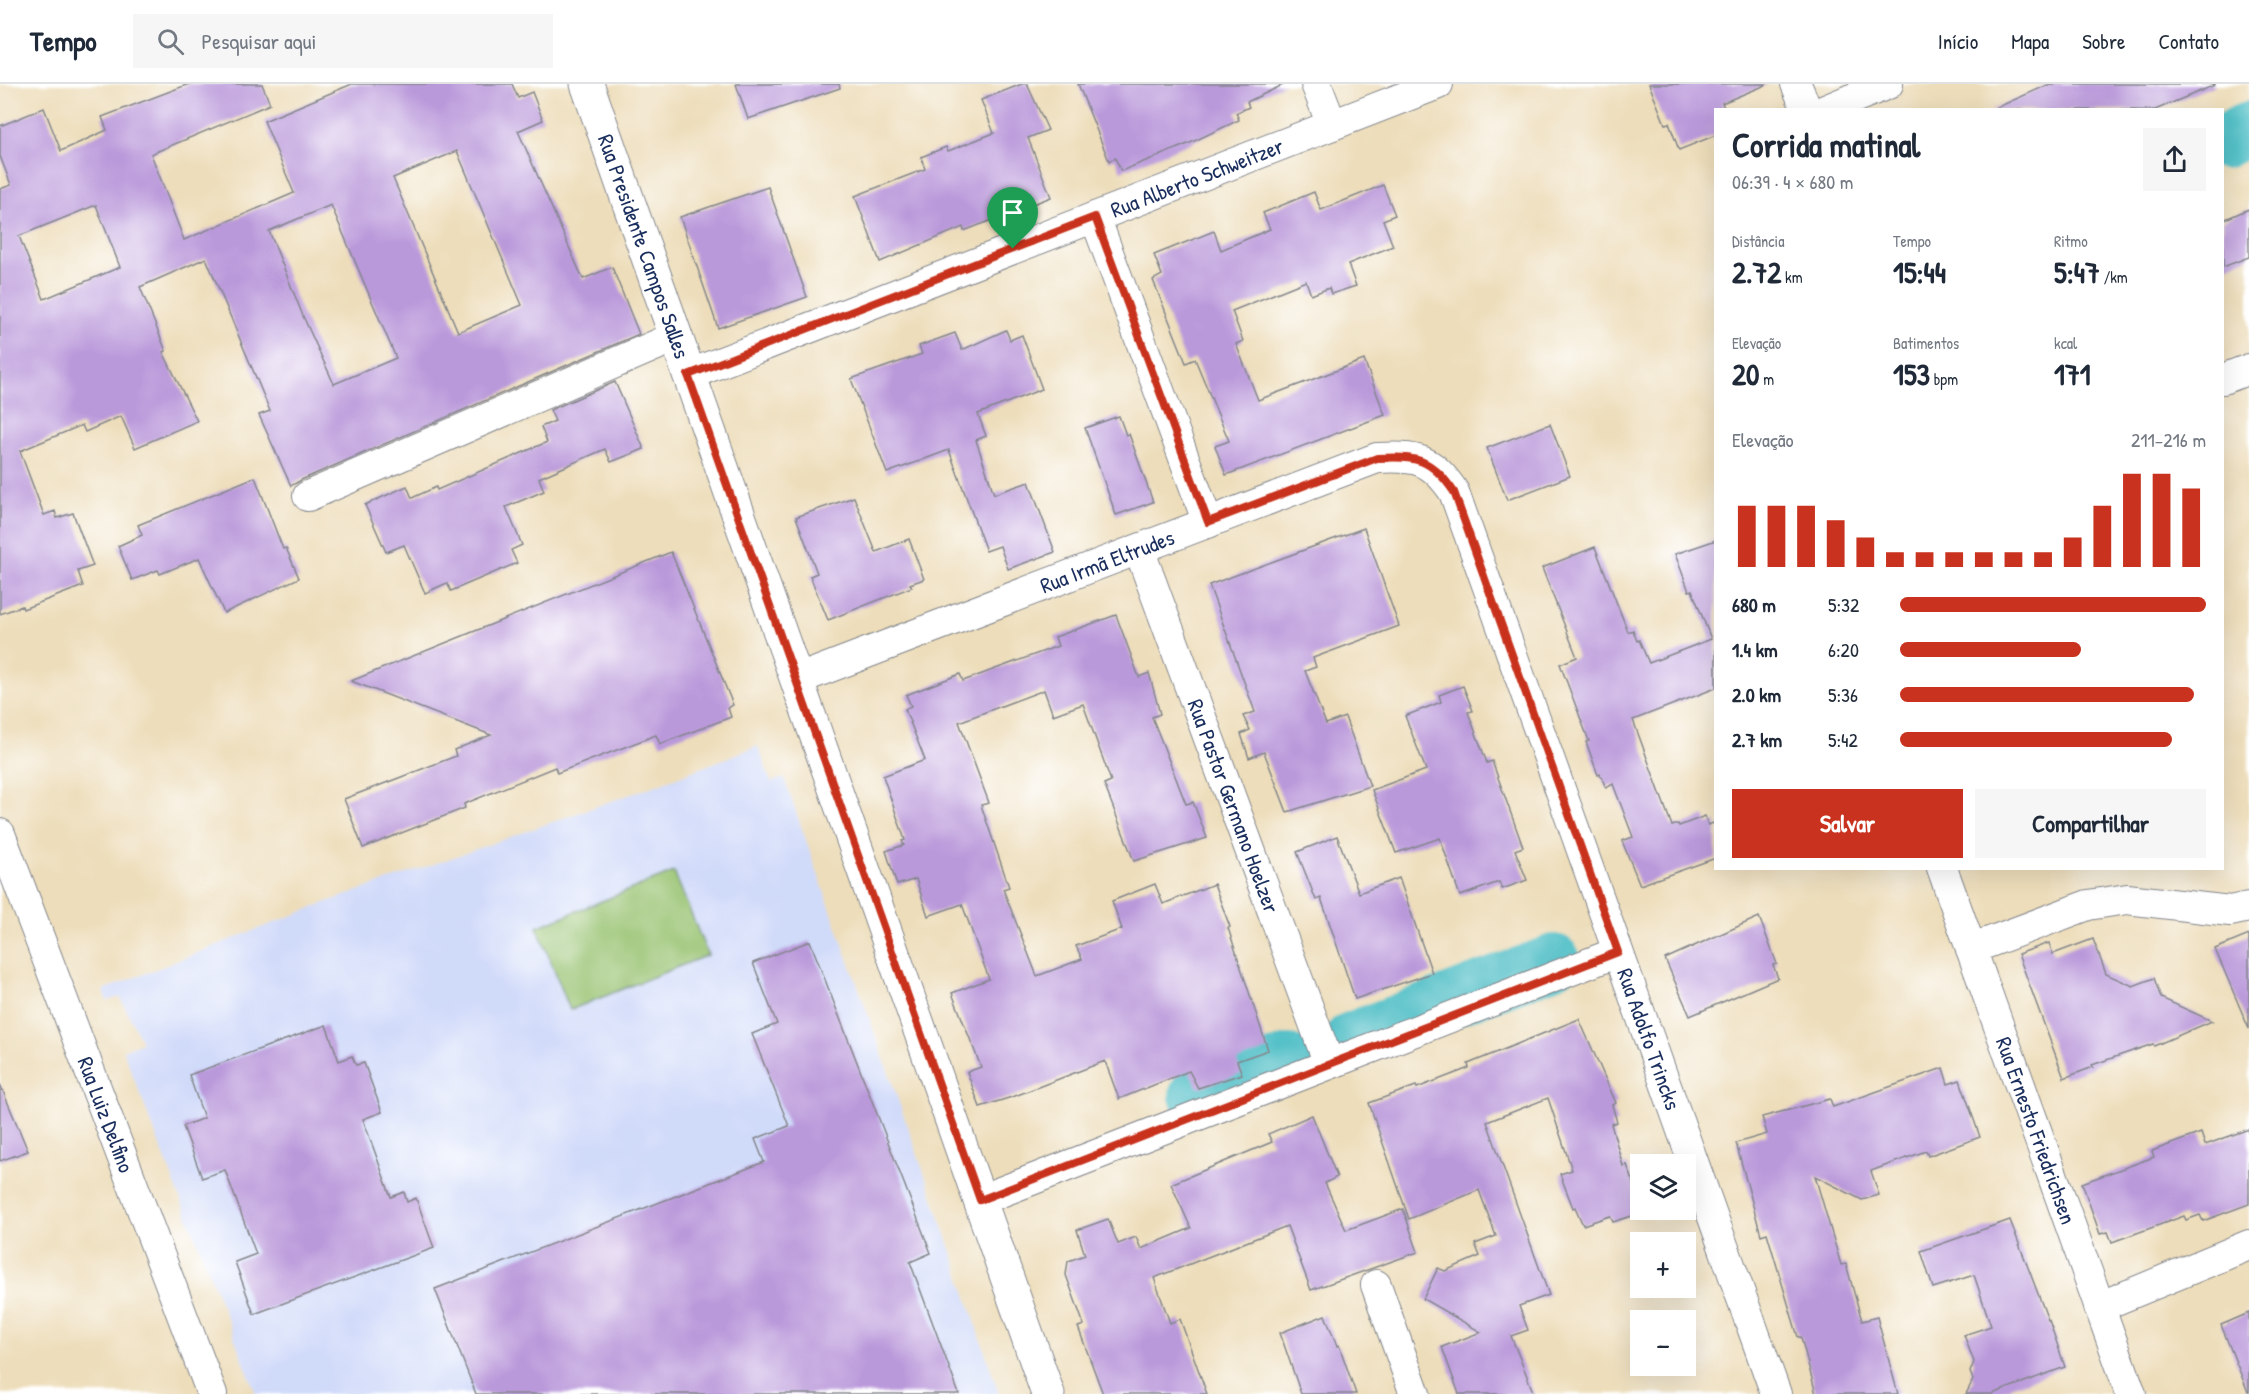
<!DOCTYPE html>
<html lang="pt">
<head>
<meta charset="utf-8">
<style>
	body { margin:0; font-family:"Patrick Hand",sans-serif; background:#f6f6f7; color:#1f2937; height:100vh; display:flex; flex-direction:column; font-size:22px; white-space:nowrap }
	* { box-sizing:border-box; margin:0 }
	p { font-size:20px; color:#747a83 }
	.icon { flex:none; width:33px; height:33px; fill:none; stroke:currentColor; stroke-width:2; stroke-linecap:round; stroke-linejoin:round }
	.map { position:relative; flex:1; overflow:hidden }
	.panel { position:absolute; left:1714px; top:24px; width:510px; height:762px; display:flex; flex-direction:column; background:#fff; border-radius:0px; box-shadow:0 6px 24px #0002 }
	.panel>* { flex:none }
	.controls { position:absolute; left:1630px; top:1070px; display:grid; gap:12px }
	.controls a { display:grid; place-items:center; width:66px; height:66px; border-radius:0px; background:#fff; box-shadow:0 6px 24px #0002; font-size:30px }
	.pin { position:absolute; display:grid; place-items:center; width:51px; height:51px; color:#fff; margin:-62px -26px; border-radius:50% 50% 50% 0; rotate:-45deg; box-shadow:0 0 6px #0007 }
	.pin .icon { rotate:45deg }
	.round { display:grid; place-items:center; flex:none; width:63px; height:63px; border-radius:0px; background:#f6f6f7 }
	.overview { display:flex; align-items:center; justify-content:space-between; height:102px; padding:0 18px }
	h1 { font-size:33px; font-weight:700; line-height:45px }
	.figures { display:grid; grid-template-columns:repeat(3,1fr); gap:9px; height:102px; padding:6px 18px }
	.figures div { display:grid; align-content:center }
	.figures b { font-size:30px; font-weight:700 }
	.figures small { font-size:16px; font-weight:400 }
	.figures p { font-size:16px }
	.chart { height:168px; padding:12px 18px }
	.chart p { display:flex; justify-content:space-between }
	.chart svg { width:100%; height:108px; margin-top:6px; stroke:#c8321e; stroke-width:6 }
	.cta { display:flex; gap:12px; margin-top:auto; padding:12px 18px }
	.cta a { flex:1; height:69px; border-radius:0px; background:#c8321e; color:#fff; font-size:24px; font-weight:700; line-height:69px; text-align:center }
	.cta a+a { background:#f6f6f7; color:#1f2937 }
	ul { padding:0 18px; list-style:none; font-size:20px }
	li { display:grid; grid-template-columns:96px 72px 1fr; align-items:center; height:45px }
	li i { height:15px; border-radius:8px; background:#c8321e }
	header { display:flex; align-items:center; gap:36px; box-sizing:border-box; height:84px; padding:0 30px; background:#fff; border-bottom:2px solid #e0e1e3 }
	header strong { font-size:28px }
	nav { display:flex; gap:33px; margin-inline-start:auto; font-size:21px }
	.search { width:420px; height:54px; background:#f6f6f7; display:flex; align-items:center; gap:15px; box-sizing:border-box; padding:0 21px; border-radius:0px; color:#747a83; font-size:22px }
	.map>svg:first-child { display:block }
	.built { fill:#d0daf9 }
	.green { fill:#97c26f; stroke:#597866; stroke-width:1.5 }
	.lines { fill:none; stroke-linecap:round; stroke-linejoin:round }
	.river { stroke:#52c0c7; stroke-width:54 }
	.building { fill:#ba99da; fill-rule:evenodd }
	.street-casing { stroke:#84868c; stroke-width:32 }
	.secondary-casing { stroke:#84868c; stroke-width:35 }
	.street { stroke:#fff; stroke-width:30 }
	.secondary { stroke:#fff; stroke-width:33 }
	.route-casing { stroke:#fff; stroke-width:12 }
	.route { stroke:#c8321e; stroke-width:8 }
	.labels { text-anchor:middle; stroke-width:5; stroke-linejoin:round; paint-order:stroke }
	.street-label { font-size:22px; fill:#1b2f5e; stroke:#fff }
</style>
</head>
<body>
<header>
<strong>Tempo</strong>
<div class="search"><svg class="icon" aria-label="search" viewBox="0 0 24 24"><circle cx="10" cy="10" r="6"/><path d="M15 15l6 6"/></svg>Pesquisar aqui</div>
<nav><a>Início</a><a>Mapa</a><a>Sobre</a><a>Contato</a></nav>
</header>
<div class="map">
<svg width="2249" height="1310" viewBox="0 0 2249 1310">
	<rect width="100%" height="100%" fill="#fff"/>
	<filter id="ink" filterUnits="userSpaceOnUse"><feTurbulence type="fractalNoise" baseFrequency=".0167" numOctaves="2"/><feDisplacementMap in="SourceGraphic" scale="12" xChannelSelector="R" yChannelSelector="G"/><feConvolveMatrix kernelMatrix="1 2 1 2 8 2 1 2 1" color-interpolation-filters="sRGB"/></filter>
	<filter id="wash" filterUnits="userSpaceOnUse"><feTurbulence type="fractalNoise" baseFrequency=".008" numOctaves="4" result="noise"/><feDisplacementMap in="SourceGraphic" scale="24" xChannelSelector="R" yChannelSelector="G"/><feGaussianBlur stdDeviation="1.35" result="paint"/><feColorMatrix in="noise" values="0 0 0 0 0 0 0 0 0 0 0 0 0 0 0 0 0 1.4 0 .05"/><feComposite in="paint" operator="in"/></filter>
	<g filter="url(#wash)">
		<rect width="100%" height="100%" fill="#edddba"/>
		<polygon class="built" points="758,662 771,698 784,694 951,1165 999,1310 256,1310 123,966 142,958 120,913 107,917 103,906 319,821 651,703"/>
		<polygon class="green" points="674,788 708,871 570,926 537,843"/>
		<g class="lines">
			<g class="river">
				<polyline points="2223,58 2249,44"/>
				<polyline points="1351,955 1554,877"/>
				<polyline points="1196,1011 1289,977"/>
			</g>
		</g>
		<g id="blocks">
			<g class="building">
				<path d="M189,0h73l8,20 -119,50 33,86 110,-47 -30,-72 88,-37h160l6,14 14,-6 11,28 -25,11 65,148 29,-12 27,67 -338,146 -10,6 -32,-71 11,-4 -64,-153 -66,29 26,64 -3,1 34,69 -62,27 -14,-32 -36,16 -3,-7 -62,26 24,64 11,-4 2,7 16,-5 20,53 -15,5 5,15 -60,23 -1,-3 -22,8v-425l11,-4 -11,-29v-30l44,-18 17,43 46,-21 -5,-13zM457,67l65,154 -64,27 -65,-154zM96,121l24,62 -76,32 -25,-63zM331,121l65,153 -62,26 -31,-68 -34,-85z"/>
				<polygon points="736,0 839,0 840,4 748,35"/>
				<polygon points="1022,0 1027,0 1048,46 1028,54 1051,113 964,147 963,143 880,178 855,112 925,85 921,73 946,63 948,67 994,49 981,16"/>
				<polygon points="1078,0 1285,0 1247,18 1249,23 1236,29 1239,36 1188,60 1121,87 1115,74 1109,77"/>
				<polygon points="1649,0 1766,0 1766,1 1722,19 1725,26 1716,26 1716,51 1679,66 1669,39 1665,40"/>
				<polygon points="2050,0 2215,0 2215,1 2155,26 1991,26"/>
				<polygon points="1383,101 1395,131 1383,136 1393,162 1348,180 1356,202 1331,210 1329,204 1311,211 1306,197 1232,227 1243,257 1236,260 1258,316 1364,276 1385,331 1226,391 1215,362 1229,357 1195,275 1186,279 1153,196 1162,191 1154,171 1214,147 1221,166 1270,145 1263,129 1314,108 1321,126"/>
				<polygon points="768,103 807,213 718,244 680,133"/>
				<polygon points="2249,125 2249,173 2223,183 2223,136"/>
				<polygon points="1006,246 1010,256 1022,251 1042,305 978,330 986,352 976,356 994,410 1029,398 1055,468 1008,485 1000,462 986,467 949,366 887,389 851,295 922,270 919,262 955,249 962,266"/>
				<polygon points="615,298 644,365 611,378 605,365 539,394 544,407 506,423 522,461 511,466 517,479 451,507 447,499 425,509 404,461 386,468 365,421 407,402 412,414 436,403 437,406 547,358 541,343 555,337 550,326"/>
				<polygon points="1119,332 1126,351 1129,350 1153,418 1116,431 1085,344"/>
				<polygon points="1550,340 1570,392 1507,416 1487,364"/>
				<polygon points="255,393 283,465 286,464 299,494 224,529 199,474 160,490 158,486 132,496 118,462 142,451 138,441"/>
				<polygon points="854,413 876,468 909,455 924,495 910,500 912,503 828,536 810,492 817,489 796,433"/>
				<polygon points="1364,444 1399,542 1313,574 1316,583 1305,587 1326,640 1345,633 1370,702 1287,728 1264,668 1249,674 1241,650 1250,646 1243,632 1255,628 1209,501"/>
				<polygon points="1716,456 1716,604 1633,636 1672,742 1678,740 1679,742 1705,732 1708,741 1716,738 1716,774 1640,801 1622,757 1633,753 1613,700 1606,704 1600,690 1598,691 1586,658 1589,657 1560,580 1577,573 1542,484 1595,463 1628,548 1633,546 1637,557 1639,556 1649,579 1711,555 1692,506 1689,507 1675,470"/>
				<polygon points="671,468 733,621 728,624 731,633 660,660 656,651 557,689 555,683 464,720 465,724 363,764 344,715 456,672 454,666 491,651 351,597"/>
				<polygon points="1116,531 1139,593 1149,589 1160,630 1152,633 1186,720 1193,718 1207,754 1134,777 1104,700 1111,697 1083,620 1053,631 1044,606 959,638 989,719 981,721 1009,803 1003,805 1037,892 1082,875 1076,862 1122,845 1112,817 1155,800 1163,820 1214,800 1230,843 1228,844 1268,966 1237,977 1242,990 1198,1004 1189,987 1119,1015 1105,977 1015,1012 980,1023 967,988 981,983 952,909 989,895 962,820 928,832 916,795 897,801 886,767 904,761 902,757 905,756 883,692 925,676 905,625 911,622 906,611 960,590 963,597 1058,562 1055,553"/>
				<polygon points="1463,602 1473,627 1468,628 1487,679 1492,677 1523,763 1515,766 1527,796 1502,805 1499,798 1460,812 1440,754 1396,769 1372,706 1426,686 1405,632 1441,618 1439,611"/>
				<polygon points="1337,752 1359,809 1399,794 1432,889 1355,915 1321,814 1316,816 1297,768"/>
				<polygon points="1759,833 1777,880 1773,881 1778,894 1690,932 1665,875"/>
				<polygon points="2249,851 2249,945 2215,865"/>
				<polygon points="2093,855 2106,890 2133,902 2154,894 2161,914 2212,937 2154,962 2153,960 2092,981 2093,983 2064,994 2018,870 2049,859 2053,870"/>
				<polygon points="810,857 931,1169 910,1178 959,1310 476,1310 435,1205 764,1078 755,1055 789,1042 752,950 777,940 753,879"/>
				<polygon points="1579,935 1616,1019 1612,1021 1617,1038 1611,1040 1623,1082 1627,1081 1641,1118 1641,1125 1644,1128 1613,1138 1610,1132 1583,1141 1575,1123 1573,1124 1560,1090 1572,1086 1548,1014 1487,1038 1549,1211 1519,1222 1528,1246 1511,1252 1534,1310 1459,1310 1442,1263 1481,1248 1423,1215 1438,1184 1445,1187 1480,1172 1475,1160 1496,1152 1479,1106 1409,1135 1369,1019 1416,1002 1417,1004 1469,984 1468,980"/>
				<polygon points="326,941 339,977 352,972 356,981 364,979 382,1028 363,1035 391,1113 404,1108 407,1118 416,1114 434,1164 254,1230 235,1178 256,1170 225,1086 202,1094 183,1042 204,1034 189,991"/>
				<polygon points="1943,984 1948,1000 1960,996 1980,1053 1928,1072 1926,1067 1871,1087 1879,1111 1862,1116 1815,1092 1841,1181 1846,1180 1862,1237 1877,1233 1898,1310 1816,1310 1801,1253 1798,1253 1767,1149 1761,1151 1736,1059 1767,1050 1762,1033 1830,1015 1833,1023"/>
				<polygon points="0,1000 28,1067 0,1077"/>
				<polygon points="1312,1031 1337,1093 1325,1099 1346,1146 1403,1125 1418,1168 1311,1206 1287,1142 1154,1194 1170,1239 1180,1235 1207,1310 1103,1310 1078,1243 1084,1241 1066,1191 1068,1177 1085,1171 1077,1146 1108,1135 1118,1160 1136,1153 1141,1165 1191,1144 1171,1100 1272,1058 1268,1050"/>
				<polygon points="2249,1045 2249,1120 2203,1137 2200,1131 2186,1136 2184,1132 2112,1158 2108,1148 2100,1150 2082,1099 2154,1073 2152,1067 2201,1049 2205,1061"/>
				<polygon points="2010,1136 2048,1236 2049,1236 2065,1283 1992,1310 1966,1310 1973,1296 1970,1288 1974,1278 1964,1251 1991,1242 1974,1191 1933,1204 1921,1167"/>
				<polygon points="2249,1229 2249,1308 2248,1308 2221,1241"/>
				<polygon points="1325,1231 1337,1262 1339,1261 1356,1310 1301,1310 1280,1249"/>
			</g>
		</g>
	</g>
	<g filter="url(#ink)">
		<use href="#blocks" fill-opacity="0" stroke="#84868c" stroke-width="1.5"/>
		<g class="lines">
			<defs>
				<g id="street">
					<polyline points="1316,0 1332,41"/>
					<polyline points="1796,0 1807,26"/>
					<polyline points="1825,26 1888,0"/>
					<polyline points="1095,133 1208,439"/>
					<path id="s1" d="M688,291l750,-291"/>
					<polyline points="2223,295 2249,285"/>
					<polyline points="308,412 675,253"/>
					<path id="s2" d="M1139,465l190,515"/>
					<path id="s3" d="M796,596l581,-222c40,-2 54,0 77,34l322,902"/>
					<path id="s4" d="M0,750l212,560"/>
					<path id="s5" d="M1942,784l189,526"/>
					<polyline points="1971,865 2088,821 2127,815 2230,827 2249,823"/>
					<polyline points="980,1116 1618,868"/>
					<polyline points="1376,1201 1415,1310"/>
					<polyline points="2099,1223 2249,1161"/>
				</g>
				<g id="secondary">
					<path id="s6" d="M587,0l461,1310"/>
				</g>
			</defs>
			<use href="#street" class="street-casing"/>
			<use href="#secondary" class="secondary-casing"/>
			<use href="#street" class="street"/>
			<use href="#secondary" class="secondary"/>
		</g>
	</g>
	<g class="lines" filter="url(#ink)">
		<defs>
			<path id="route" d="M1095,133l113,305 169,-64c40,-2 54,0 77,34l164,460 -638,248 -292,-825z"/>
		</defs>
		<use href="#route" class="route-casing"/>
		<use href="#route" class="route"/>
	</g>
	<g class="labels">
		<g class="street-label">
			<text dy="8" stroke="none"><textPath href="#s1" startOffset="546">Rua Alberto Schweitzer</textPath></text>
			<text dy="8" stroke="none"><textPath href="#s6" startOffset="172">Rua Presidente Campos Salles</textPath></text>
			<text dy="8" stroke="none"><textPath href="#s3" startOffset="333">Rua Irmã Eltrudes</textPath></text>
			<text dy="8" stroke="none"><textPath href="#s2" startOffset="274">Rua Pastor Germano Hoelzer</textPath></text>
			<text dy="8" stroke="none"><textPath href="#s3" startOffset="1293">Rua Adolfo Trincks</textPath></text>
			<text dy="8" stroke="none"><textPath href="#s4" startOffset="300">Rua Luiz Delfino</textPath></text>
			<text dy="8" stroke="none"><textPath href="#s5" startOffset="279">Rua Ernesto Friedrichsen</textPath></text>
		</g>
	</g>
</svg>
<div class="controls">
<a><svg class="icon" aria-label="layers" viewBox="0 0 24 24"><path d="M12 4l9 5-9 5-9-5zM3 14l9 5 9-5"/></svg></a>
<a>+</a>
<a>−</a>
</div>
<div class="pin" style="left:1013px;top:165px;background:#1e9e55"><svg class="icon" aria-label="arrive" viewBox="0 0 24 24"><path d="M6 21V4h12l-3 4 3 4H6"/></svg></div>
<section class="panel">
<div class="overview"><div><h1>Corrida matinal</h1><p>06:39 · 4 × 680 m</p></div><a class="round"><svg class="icon" aria-label="share" viewBox="0 0 24 24"><path d="M12 15V3M7 8l5-5 5 5M5 13v7h14v-7"/></svg></a></div>
<div class="figures">
<div><p>Distância</p><b>2.72<small> km</small></b></div>
<div><p>Tempo</p><b>15:44</b></div>
<div><p>Ritmo</p><b>5:47<small> /km</small></b></div>
</div>
<div class="figures">
<div><p>Elevação</p><b>20<small> m</small></b></div>
<div><p>Batimentos</p><b>153<small> bpm</small></b></div>
<div><p>kcal</p><b>171</b></div>
</div>
<div class="chart"><p><span>Elevação</span>211–216 m</p>
<svg viewBox="0 0 160 44" preserveAspectRatio="none"><path d="M5 44V19M15 44V19M25 44V19M35 44V25M45 44V32M55 44V38M65 44V38M75 44V38M85 44V38M95 44V38M105 44V38M115 44V32M125 44V19M135 44V6M145 44V6M155 44V12"/></svg>
</div>
<ul>
<li><b>680 m</b>5:32<i style="width:100%"></i></li>
<li><b>1.4 km</b>6:20<i style="width:59%"></i></li>
<li><b>2.0 km</b>5:36<i style="width:96%"></i></li>
<li><b>2.7 km</b>5:42<i style="width:89%"></i></li>
</ul>
<div class="cta"><a>Salvar</a><a>Compartilhar</a></div>
</section>
</div>
</body>
</html>
